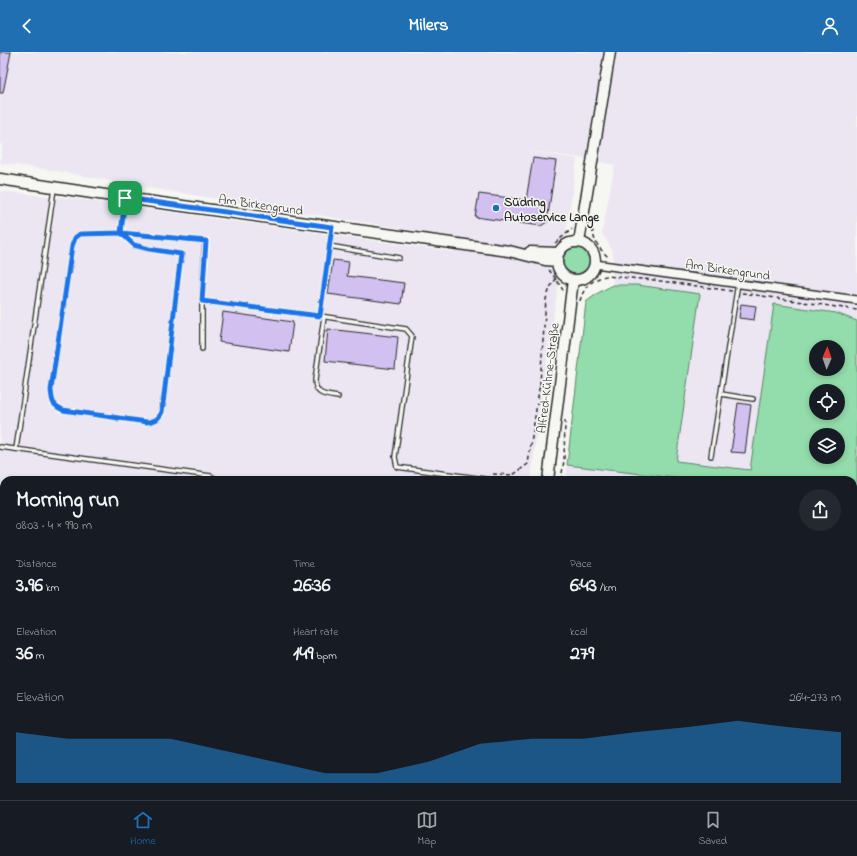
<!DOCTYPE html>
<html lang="en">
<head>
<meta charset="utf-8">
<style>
	body { margin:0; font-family:"Indie Flower",sans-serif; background:#242831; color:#f1f3f6; height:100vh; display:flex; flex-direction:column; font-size:15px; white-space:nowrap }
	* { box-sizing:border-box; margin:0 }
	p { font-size:13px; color:#9ea1a6 }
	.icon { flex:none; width:22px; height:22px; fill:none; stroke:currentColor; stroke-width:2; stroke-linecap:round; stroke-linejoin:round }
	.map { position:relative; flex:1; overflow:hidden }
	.panel { position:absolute; left:0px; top:424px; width:857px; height:324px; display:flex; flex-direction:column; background:#171b24; border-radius:12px 12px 0 0; box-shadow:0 2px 6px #0003 }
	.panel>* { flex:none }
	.needle { width:26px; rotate:2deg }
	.buttons { position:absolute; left:809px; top:288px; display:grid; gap:8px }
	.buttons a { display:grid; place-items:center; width:36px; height:36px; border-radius:50%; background:#171b24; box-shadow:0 2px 6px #0003; font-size:20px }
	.pin { position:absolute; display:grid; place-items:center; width:34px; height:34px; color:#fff; margin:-17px; border-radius:8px; box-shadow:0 2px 6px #0006 }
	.round { display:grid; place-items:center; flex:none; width:42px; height:42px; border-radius:21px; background:#242831 }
	.summary { display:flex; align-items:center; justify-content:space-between; height:68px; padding:0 16px }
	h1 { font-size:22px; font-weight:800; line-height:30px }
	.figures { display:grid; grid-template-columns:repeat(3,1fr); gap:6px; height:68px; padding:4px 16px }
	.figures div { display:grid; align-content:center }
	.figures b { font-size:20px; font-weight:800 }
	.figures small { font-size:11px; font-weight:400 }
	.figures p { font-size:11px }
	.chart { height:112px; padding:8px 16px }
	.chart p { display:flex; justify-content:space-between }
	.chart svg { width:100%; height:72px; margin-top:4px; fill:#1f6fb2; opacity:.7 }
	header { display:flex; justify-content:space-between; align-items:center; height:52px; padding:0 16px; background:#1f6fb2; color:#fff; font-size:18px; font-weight:800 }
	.tab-bar { display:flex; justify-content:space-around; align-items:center; height:56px; border-top:1px solid #363941; background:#171b24; font-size:11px; color:#9ea1a6 }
	.tab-bar a { display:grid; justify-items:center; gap:2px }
	.tab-bar .current { color:#1f6fb2 }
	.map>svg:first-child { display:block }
	.built { fill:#ebe6f2; fill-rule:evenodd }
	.green { fill:#93dcab; stroke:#5f846b; fill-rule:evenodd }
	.building { fill:#d2c0f1; stroke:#2b2b2b }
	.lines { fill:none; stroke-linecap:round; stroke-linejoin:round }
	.lane-casing { stroke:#2b2b2b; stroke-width:6 }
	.street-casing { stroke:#2b2b2b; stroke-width:10 }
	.secondary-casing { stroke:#2b2b2b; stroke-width:13 }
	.path { stroke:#2b2b2b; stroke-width:1.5; stroke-dasharray:4 3; stroke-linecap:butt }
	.lane { stroke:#f6f6f2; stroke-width:3.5 }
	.street { stroke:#f6f6f2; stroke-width:7 }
	.secondary { stroke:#f6f6f2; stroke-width:10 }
	.route-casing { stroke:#fff; stroke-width:8 }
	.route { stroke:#1a73e8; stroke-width:5 }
	.poi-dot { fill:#1f6fb2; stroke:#f6f6f2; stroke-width:1.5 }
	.labels { text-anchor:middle; stroke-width:3; stroke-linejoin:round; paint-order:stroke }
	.poi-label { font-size:13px; font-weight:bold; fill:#2b2b2b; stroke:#f6f6f2; text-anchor:start }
	.street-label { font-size:13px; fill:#2b2b2b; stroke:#f6f6f2 }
</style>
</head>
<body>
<header><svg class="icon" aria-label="back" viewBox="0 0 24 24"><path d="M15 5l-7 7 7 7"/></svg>Milers<svg class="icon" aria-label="person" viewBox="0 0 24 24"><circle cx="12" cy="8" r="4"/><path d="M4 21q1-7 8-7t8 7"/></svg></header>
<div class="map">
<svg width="857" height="748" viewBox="0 0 857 748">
	<rect width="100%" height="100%" fill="#f6f6f2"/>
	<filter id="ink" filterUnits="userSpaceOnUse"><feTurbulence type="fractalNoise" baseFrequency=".025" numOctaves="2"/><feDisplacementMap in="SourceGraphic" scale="8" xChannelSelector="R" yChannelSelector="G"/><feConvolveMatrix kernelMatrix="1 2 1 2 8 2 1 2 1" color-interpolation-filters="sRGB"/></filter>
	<g filter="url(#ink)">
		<path class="built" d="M0,0h857v448l-4,7v-27h-287l20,-178 12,-9 15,-8v-34l-11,-18 13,-68 -34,-7 -63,-9 59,10 -38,253 -8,68h-527v316h485l-1,4h-488v-609l84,9 370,52 2,-15 -313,-50 -85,-16 -58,-8 3,-19h-3zM816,295h22v22h-22zM816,339h22v22h-22zM816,383h22v22h-22z"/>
		<g class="green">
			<circle cx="576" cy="209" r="15"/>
			<path d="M613,233h24l63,9 -24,167 74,9 24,-166 62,9 21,8v179l-4,7v-27h-162l-124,-15 19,-163 12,-9zM816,295h22v22h-22zM816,339h22v22h-22zM816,383h22v22h-22z"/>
			<polygon points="530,744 676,744 673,748 529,748"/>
		</g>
		<g class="building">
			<polygon points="0,0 11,0 3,41 0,41"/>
			<polygon points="533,106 556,109 547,170 541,174 475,165 479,142 526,148"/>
			<polygon points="333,208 349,210 347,224 404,231 401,252 328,242"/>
			<polygon points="741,252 756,254 754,268 739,266"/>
			<polygon points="223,260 293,270 289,300 219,290"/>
			<polygon points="328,277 398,285 395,317 325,309"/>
			<polygon points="738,351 751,353 745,401 731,400"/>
		</g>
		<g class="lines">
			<defs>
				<g id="lane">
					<polyline points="125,147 121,181 205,189 202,249 202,297"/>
					<polyline points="332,176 320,264 406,277 412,284 395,405 397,415 492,428"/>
					<path d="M121,181l13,12 15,4 32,5 -19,158c-4,8 -7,9 -15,10l-84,-12c-11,-5 -11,-9 -12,-20l21,-144 3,-8 5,-4z"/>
					<polyline points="329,194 399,206"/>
					<polyline points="202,249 320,264"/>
					<path d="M324,265l-9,63c0,15 10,15 23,17"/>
					<polyline points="721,342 753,347"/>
					<polyline points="0,395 211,424 218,428"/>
					<polyline points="16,397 54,137"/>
					<polyline points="711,404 738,231"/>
					<polyline points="0,557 4,557"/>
					<polyline points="0,595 4,596"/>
					<polyline points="0,631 4,632"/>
					<polyline points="151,748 152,744"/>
					<polyline points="199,748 199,744"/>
				</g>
				<polyline id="street" points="595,212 857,248"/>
				<g id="secondary">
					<polyline points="0,127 125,146 509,199 545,208 557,209"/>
					<circle cx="576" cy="209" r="19"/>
					<polyline points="579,190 610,0"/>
					<polyline points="530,200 558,201"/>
					<polyline points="548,428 573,228"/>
					<polyline points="506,748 506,744"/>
				</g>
			</defs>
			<use href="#lane" class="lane-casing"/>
			<use href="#street" class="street-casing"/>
			<use href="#secondary" class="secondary-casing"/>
			<g class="path">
				<path d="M592,170c0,16 4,23 16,35v2"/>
				<polyline points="555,191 572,177"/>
				<polyline points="549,218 556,227 563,238"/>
				<polyline points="742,241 857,258"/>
				<path d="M580,249c3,-13 12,-22 26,-25l48,4 78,11"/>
				<polyline points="493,422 513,423 528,412 540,331 546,247 551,234 556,227"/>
				<polyline points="561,428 564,408 565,368"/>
			</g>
			<use href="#lane" class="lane"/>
			<use href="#street" class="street"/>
			<use href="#secondary" class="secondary"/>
		</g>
	</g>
	<g class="lines" filter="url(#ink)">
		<defs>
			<path id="route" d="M125,146l-4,35 -41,1 -5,4 -3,8 -21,144c1,11 1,15 12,20l84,12c8,-1 11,-2 15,-10l19,-158 -32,-5 -15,-4 -13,-12 85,8 -4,60 118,15 12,-89 -207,-29"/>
		</defs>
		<use href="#route" class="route-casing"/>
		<use href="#route" class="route"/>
	</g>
	<circle class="poi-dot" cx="496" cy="156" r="4"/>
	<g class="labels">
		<g class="poi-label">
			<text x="504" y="154">Südring<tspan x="504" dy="15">Autoservice Lange</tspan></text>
		</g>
		<g class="street-label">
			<text transform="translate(261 152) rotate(8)" y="5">Am Birkengrund</text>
			<text transform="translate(728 217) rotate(8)" y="5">Am Birkengrund</text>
			<text transform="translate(547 326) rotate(-83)" y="5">Alfred-Kühne-Straße</text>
		</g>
	</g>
</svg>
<div class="buttons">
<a><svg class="needle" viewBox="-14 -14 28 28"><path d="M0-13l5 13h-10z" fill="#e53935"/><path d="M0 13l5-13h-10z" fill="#9ea1a6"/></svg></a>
<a><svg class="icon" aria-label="locate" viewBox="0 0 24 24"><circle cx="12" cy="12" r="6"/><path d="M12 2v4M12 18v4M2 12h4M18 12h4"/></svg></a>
<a><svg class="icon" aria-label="layers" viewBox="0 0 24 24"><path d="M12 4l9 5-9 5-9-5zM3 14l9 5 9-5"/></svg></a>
</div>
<div class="pin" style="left:125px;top:146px;background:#1e9e55"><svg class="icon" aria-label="arrive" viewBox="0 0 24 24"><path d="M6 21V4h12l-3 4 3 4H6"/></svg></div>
<section class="panel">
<div class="summary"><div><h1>Morning run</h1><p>08:03 · 4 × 990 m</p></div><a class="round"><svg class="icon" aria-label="share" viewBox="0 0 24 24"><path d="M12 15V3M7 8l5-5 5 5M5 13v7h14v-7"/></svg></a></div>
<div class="figures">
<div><p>Distance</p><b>3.96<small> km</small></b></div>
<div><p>Time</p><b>26:36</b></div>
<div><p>Pace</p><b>6:43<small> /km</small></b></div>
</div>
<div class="figures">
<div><p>Elevation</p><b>36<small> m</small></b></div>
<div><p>Heart rate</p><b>149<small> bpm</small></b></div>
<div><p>kcal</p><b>279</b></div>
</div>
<div class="chart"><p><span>Elevation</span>264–273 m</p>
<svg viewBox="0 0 160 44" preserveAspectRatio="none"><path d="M0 44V13L10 17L20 17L30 17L40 24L50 31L60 38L70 38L80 31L90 20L100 17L110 17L120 13L130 10L140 6L150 10L160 13V44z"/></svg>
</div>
</section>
</div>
<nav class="tab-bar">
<a class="current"><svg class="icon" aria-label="home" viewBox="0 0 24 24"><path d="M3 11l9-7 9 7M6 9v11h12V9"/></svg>Home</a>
<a><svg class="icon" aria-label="map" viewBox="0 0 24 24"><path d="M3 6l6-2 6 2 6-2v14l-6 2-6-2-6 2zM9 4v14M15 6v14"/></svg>Map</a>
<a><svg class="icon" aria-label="saved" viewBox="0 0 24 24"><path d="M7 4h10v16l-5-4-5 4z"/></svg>Saved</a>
</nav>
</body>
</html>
